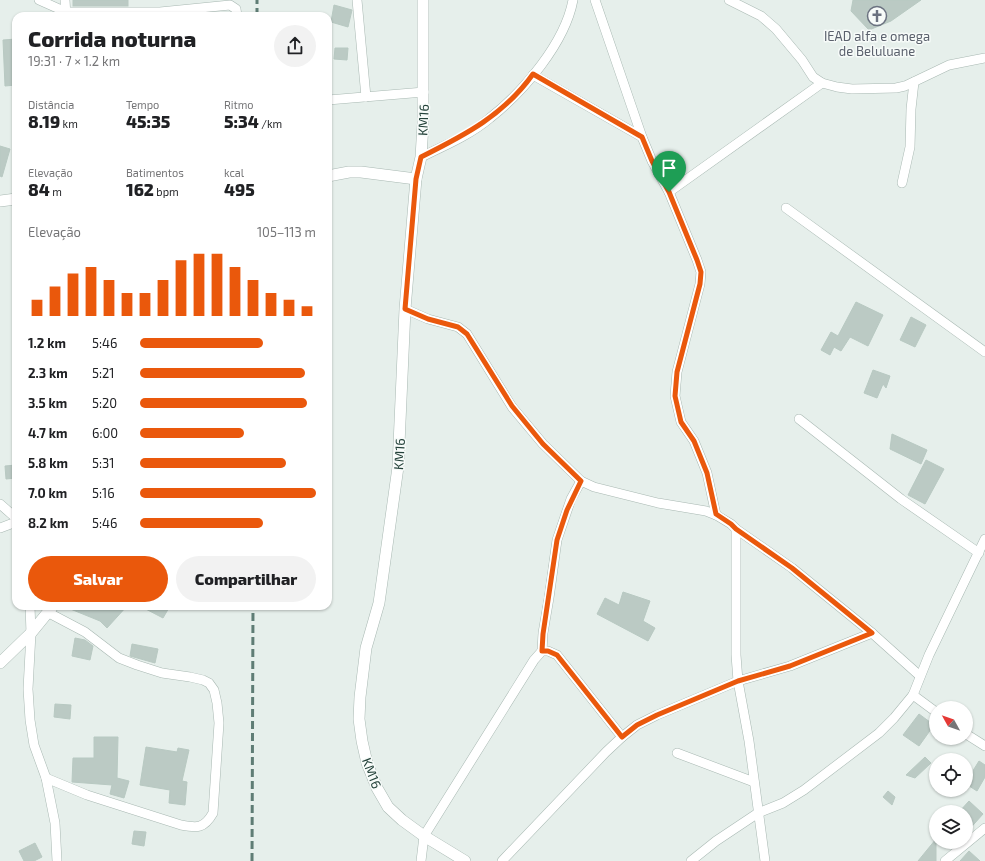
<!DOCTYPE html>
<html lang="pt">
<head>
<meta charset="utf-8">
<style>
	body { margin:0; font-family:"Exo 2",sans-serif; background:#f2f2f2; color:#202124; height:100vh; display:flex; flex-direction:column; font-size:15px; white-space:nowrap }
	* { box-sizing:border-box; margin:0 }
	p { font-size:13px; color:#757577 }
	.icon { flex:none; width:22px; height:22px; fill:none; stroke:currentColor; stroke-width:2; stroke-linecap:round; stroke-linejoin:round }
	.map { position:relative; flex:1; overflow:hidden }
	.details { position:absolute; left:12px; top:12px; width:320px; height:598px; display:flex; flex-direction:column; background:#fff; border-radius:12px; box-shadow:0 1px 3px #0004 }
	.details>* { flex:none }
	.needle { width:26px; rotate:310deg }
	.buttons { position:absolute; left:929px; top:701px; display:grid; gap:8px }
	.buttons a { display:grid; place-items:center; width:44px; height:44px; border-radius:50%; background:#fff; box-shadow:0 1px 3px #0004; font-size:20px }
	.pin { position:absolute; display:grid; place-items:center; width:34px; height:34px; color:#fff; margin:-41px -17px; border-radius:50% 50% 50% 0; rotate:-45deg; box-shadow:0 0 4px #0007 }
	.pin .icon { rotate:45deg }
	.round { display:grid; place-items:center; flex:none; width:42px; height:42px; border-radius:21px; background:#f2f2f2 }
	.summary { display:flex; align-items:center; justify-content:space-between; height:68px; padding:0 16px }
	h1 { font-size:22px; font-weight:800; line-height:30px }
	.stats { display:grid; grid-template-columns:repeat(3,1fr); gap:6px; height:68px; padding:4px 16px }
	.stats div { display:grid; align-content:center }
	.stats b { font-size:17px; font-weight:800 }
	.stats small { font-size:11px; font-weight:400 }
	.stats p { font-size:11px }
	.chart { height:112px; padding:8px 16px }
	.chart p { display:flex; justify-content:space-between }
	.chart svg { width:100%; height:72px; margin-top:4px; stroke:#ea580c; stroke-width:6 }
	.action { display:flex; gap:8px; margin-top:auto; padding:8px 16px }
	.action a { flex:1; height:46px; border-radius:24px; background:#ea580c; color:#fff; font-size:16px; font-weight:800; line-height:46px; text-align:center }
	.action a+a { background:#f2f2f2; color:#202124 }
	ul { padding:0 16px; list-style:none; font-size:13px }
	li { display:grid; grid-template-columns:64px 48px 1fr; align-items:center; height:30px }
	li i { height:10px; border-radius:5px; background:#ea580c }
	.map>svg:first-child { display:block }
	.building { fill:#bbcac4; stroke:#b8c9c2 }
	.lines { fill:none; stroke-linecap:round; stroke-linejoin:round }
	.minor-casing { stroke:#a8b8b2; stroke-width:10 }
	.tertiary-casing { stroke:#a8b8b2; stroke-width:12 }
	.minor { stroke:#fff; stroke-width:9 }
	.tertiary { stroke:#fff; stroke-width:11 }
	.rail { stroke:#5f7d75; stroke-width:3; stroke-dasharray:8 4; stroke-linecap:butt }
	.route-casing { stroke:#fff; stroke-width:8 }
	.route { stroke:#ea580c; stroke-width:5 }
	.labels { text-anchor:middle; stroke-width:3; stroke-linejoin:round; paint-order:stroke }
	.worship-label { font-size:13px; fill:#5b616d; stroke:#f7fbf9 }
	.street-label { font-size:13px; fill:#24423a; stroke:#f7fbf9 }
</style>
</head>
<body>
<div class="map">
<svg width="985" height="861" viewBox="0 0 985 861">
	<rect width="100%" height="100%" fill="#e6efeb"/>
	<g class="building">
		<rect x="73" y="0" width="55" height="6"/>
		<polygon points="853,0 921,0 891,21 869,30 851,11"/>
		<polygon points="334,5 352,10 348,27 331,22"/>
		<polygon points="16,39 16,85 5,86 3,40"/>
		<polygon points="335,48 348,48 347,60 334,59"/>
		<polygon points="0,146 10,149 2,177 0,176"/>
		<polygon points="856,302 883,315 868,346 850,337 841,351 834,347 830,355 821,350 831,332 838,336"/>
		<polygon points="911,317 926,325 915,347 900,340"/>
		<polygon points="873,370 890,376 886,388 883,384 877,398 864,393"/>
		<polygon points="892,434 927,450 921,464 890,449"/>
		<polygon points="926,460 944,469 925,504 908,495"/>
		<polygon points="16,465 16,478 6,479 5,466"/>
		<polygon points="623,592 650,601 643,621 655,628 648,641 597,614 605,598 619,605"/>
		<polygon points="63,606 99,606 110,610 114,606 127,606 107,628 100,621"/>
		<polygon points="140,606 170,606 163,618"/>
		<polygon points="75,638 85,640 93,646 90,660 72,656"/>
		<polygon points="132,644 158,649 155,663 130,656"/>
		<polygon points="55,704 71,705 70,719 54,717"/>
		<polygon points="919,714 934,725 919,746 903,735"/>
		<polygon points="94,737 118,737 117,778 129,781 124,798 110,794 112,785 72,782 73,758 94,758"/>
		<polygon points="146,747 177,752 178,748 189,750 182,781 187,782 185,805 169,803 170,790 140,785"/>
		<polygon points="925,757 931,763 915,778 906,775"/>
		<polygon points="979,761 985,765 985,777 977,791 966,784 966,782"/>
		<polygon points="888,791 895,797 892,805 883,797"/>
		<polygon points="969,801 983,814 966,833 966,812 959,812"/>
		<polygon points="134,831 146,832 144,846 132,844"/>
		<polygon points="936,839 936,861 918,861"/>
		<polygon points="35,843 42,857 34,861 24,861 19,851"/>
		<polygon points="969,851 980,861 960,861"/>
	</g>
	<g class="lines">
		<defs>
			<g id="minor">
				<polyline points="39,0 66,12 160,12 230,5 236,9 237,16"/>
				<polyline points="65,0 66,16"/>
				<polyline points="357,0 366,97"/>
				<polyline points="595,0 642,137 652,161 669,192 697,260 701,272 700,284 677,372 675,396 681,422 694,441 707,473 716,515"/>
				<polyline points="729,0 761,16 776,29 802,60 813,77 822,83 837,87 852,89 896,88 905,86 949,65 985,58"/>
				<polyline points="533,75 642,137"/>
				<polyline points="328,100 424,92"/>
				<path d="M421,157c23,-11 49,-22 69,-39 34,-27 75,-75 83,-118"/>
				<polyline points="902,183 910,147 911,109 914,82"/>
				<polyline points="669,192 822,83"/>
				<polyline points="786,208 985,352"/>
				<polyline points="405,309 428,319 458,327 467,334 512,407 543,444 581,481 594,487 658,503 706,511 716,515 731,524 736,529 736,655 738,681 749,741 765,861"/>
				<polyline points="799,419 901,499 979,553"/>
				<polyline points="0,504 16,518"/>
				<polyline points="0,528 16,522"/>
				<polyline points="736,529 792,568 872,633 920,676"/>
				<polyline points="30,606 31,633 28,689 30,720 34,745 46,778 55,823 57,861"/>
				<polyline points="542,651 543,633 549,598 557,540 571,499 581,481"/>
				<polyline points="913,695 936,712"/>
				<polyline points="966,734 985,746"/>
				<polyline points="677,753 754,782"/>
				<path d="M46,778l41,17 94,30c16,3 23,4 32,-12l6,-90 -2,-20 -3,-13 -5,-7 -6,-3 -13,-3 -28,-4 -25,-8 -18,-7 -34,-26 -36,-19"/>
				<polyline points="421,861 424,836 534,660 542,651 548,651 557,655 622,737"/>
				<polyline points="502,861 606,752 622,737 637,725 657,715 738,681 790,666 872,633"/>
				<polyline points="691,861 716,841 758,813 783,803 804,790 879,733 894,718 913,695 929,655 985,539"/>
				<polyline points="945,861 985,828"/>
			</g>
			<g id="tertiary">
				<polyline points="423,0 423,124 421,157 416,179 405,309 398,467 379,603 366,648 360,697 359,719 362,741 367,763 377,788 388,807 402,820 424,836 465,861"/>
				<polyline points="328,176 349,172 361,172 416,179"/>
				<polyline points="0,201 16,199"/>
				<polyline points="0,663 31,633 53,606"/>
			</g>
		</defs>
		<use href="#minor" class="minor-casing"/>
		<use href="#tertiary" class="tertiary-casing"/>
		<use href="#minor" class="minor"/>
		<use href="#tertiary" class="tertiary"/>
		<g class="rail">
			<polyline points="257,16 257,0"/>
			<polyline points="252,861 253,606"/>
		</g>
	</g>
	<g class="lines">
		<defs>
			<path id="route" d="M533,74l109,63 10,24 17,31 28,68 4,12 -1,12 -23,88 -2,24 6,26 13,19 13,32 9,41 15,10 5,5 56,39 80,65 -82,33 -52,15 -81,34 -20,10 -15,12 -65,-82 -9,-4h-6l1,-17 14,-94 10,-30 14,-29 -38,-37 -31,-38 -45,-72 -9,-7 -30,-8 -23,-10 11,-130 5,-22c44,-22 83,-42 112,-83z"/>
		</defs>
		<use href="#route" class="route-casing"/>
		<use href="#route" class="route"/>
	</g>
	<defs>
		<symbol id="church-ring" viewBox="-11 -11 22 22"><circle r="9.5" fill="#f7fbf9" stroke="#6b7280" stroke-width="1.5"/><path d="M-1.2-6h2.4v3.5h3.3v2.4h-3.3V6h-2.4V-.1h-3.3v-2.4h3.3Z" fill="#6b7280"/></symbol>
	</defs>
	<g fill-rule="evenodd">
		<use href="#church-ring" x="866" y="5" width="22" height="22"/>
	</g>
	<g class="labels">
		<g class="worship-label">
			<text x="877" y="41">IEAD alfa e omega<tspan x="877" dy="15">de Beluluane</tspan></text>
		</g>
		<g class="street-label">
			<text transform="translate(423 120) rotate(-87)" y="5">KM16</text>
			<text transform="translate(399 454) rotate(-86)" y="5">KM16</text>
			<text transform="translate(372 773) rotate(69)" y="5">KM16</text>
		</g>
	</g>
</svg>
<div class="buttons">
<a><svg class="needle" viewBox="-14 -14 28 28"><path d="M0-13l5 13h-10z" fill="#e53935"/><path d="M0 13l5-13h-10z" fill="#757577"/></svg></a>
<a><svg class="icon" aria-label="locate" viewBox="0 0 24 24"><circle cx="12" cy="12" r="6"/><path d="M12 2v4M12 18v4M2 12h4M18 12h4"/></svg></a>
<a><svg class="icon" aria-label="layers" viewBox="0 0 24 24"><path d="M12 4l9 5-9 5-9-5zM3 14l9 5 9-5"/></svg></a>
</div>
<div class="pin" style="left:669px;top:192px;background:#1e9e55"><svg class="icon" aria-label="arrive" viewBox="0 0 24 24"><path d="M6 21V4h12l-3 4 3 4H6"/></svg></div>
<section class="details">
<div class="summary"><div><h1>Corrida noturna</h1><p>19:31 · 7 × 1.2 km</p></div><a class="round"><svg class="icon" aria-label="share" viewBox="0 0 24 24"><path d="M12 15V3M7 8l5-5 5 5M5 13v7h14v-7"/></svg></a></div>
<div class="stats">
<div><p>Distância</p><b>8.19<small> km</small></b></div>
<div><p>Tempo</p><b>45:35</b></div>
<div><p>Ritmo</p><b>5:34<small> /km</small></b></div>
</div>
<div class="stats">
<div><p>Elevação</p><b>84<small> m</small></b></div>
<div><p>Batimentos</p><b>162<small> bpm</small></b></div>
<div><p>kcal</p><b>495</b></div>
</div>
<div class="chart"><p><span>Elevação</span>105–113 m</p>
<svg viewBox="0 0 160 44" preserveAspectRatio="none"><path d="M5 44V34M15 44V26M25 44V18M35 44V14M45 44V22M55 44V30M65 44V30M75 44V22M85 44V10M95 44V6M105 44V6M115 44V14M125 44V22M135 44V30M145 44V34M155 44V38"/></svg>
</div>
<ul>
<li><b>1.2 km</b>5:46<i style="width:70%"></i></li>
<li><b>2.3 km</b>5:21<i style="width:94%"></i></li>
<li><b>3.5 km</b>5:20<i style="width:95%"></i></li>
<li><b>4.7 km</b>6:00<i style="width:59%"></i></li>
<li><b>5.8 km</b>5:31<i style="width:83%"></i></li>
<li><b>7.0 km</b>5:16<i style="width:100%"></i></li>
<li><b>8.2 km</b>5:46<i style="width:70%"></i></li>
</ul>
<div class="action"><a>Salvar</a><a>Compartilhar</a></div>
</section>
</div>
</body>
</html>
